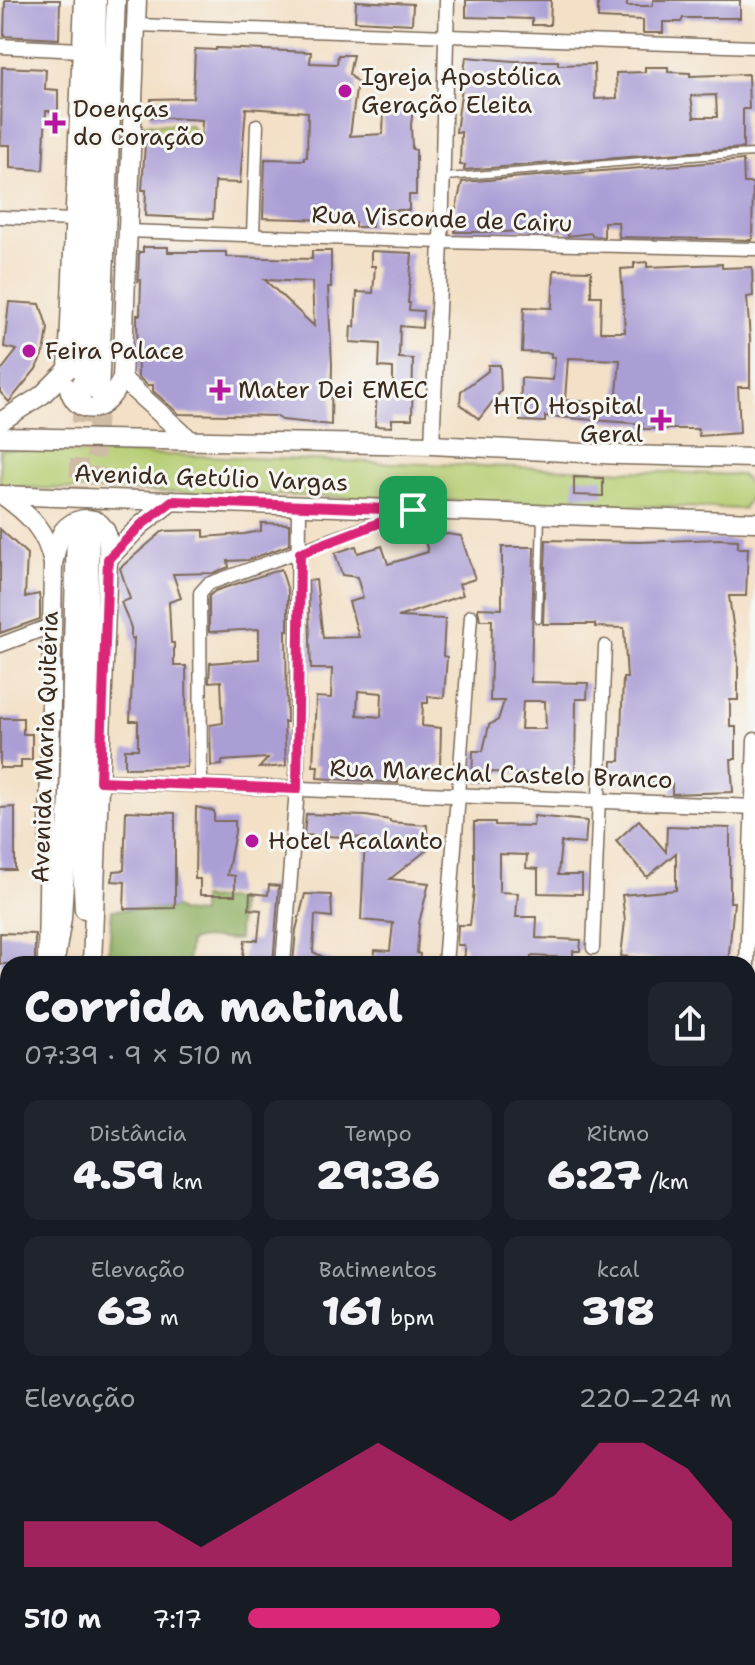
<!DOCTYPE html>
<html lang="pt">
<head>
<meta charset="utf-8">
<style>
	body { margin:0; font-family:"Shantell Sans",sans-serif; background:#20242c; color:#f1f3f6; height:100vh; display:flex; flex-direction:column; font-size:30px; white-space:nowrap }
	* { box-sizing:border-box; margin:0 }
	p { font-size:26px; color:#9ea1a6 }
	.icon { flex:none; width:44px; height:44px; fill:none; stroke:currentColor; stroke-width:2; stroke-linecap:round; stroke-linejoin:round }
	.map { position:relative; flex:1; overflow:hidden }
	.details { position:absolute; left:0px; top:956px; width:756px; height:710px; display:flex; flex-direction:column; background:#171b24; border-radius:24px 24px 0 0; box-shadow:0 2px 6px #0004 }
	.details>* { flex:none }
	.pin { position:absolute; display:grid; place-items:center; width:68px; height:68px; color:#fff; margin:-34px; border-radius:16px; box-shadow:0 4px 12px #0006 }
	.round { display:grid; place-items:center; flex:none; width:84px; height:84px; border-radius:16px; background:#20242c }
	.head { display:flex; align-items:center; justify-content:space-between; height:136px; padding:0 24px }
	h1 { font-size:44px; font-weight:800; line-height:60px }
	.stats { display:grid; grid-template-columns:repeat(3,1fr); gap:12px; height:136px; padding:8px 24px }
	.stats div { display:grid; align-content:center; border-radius:16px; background:#20242c; text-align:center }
	.stats b { font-size:40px; font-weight:800 }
	.stats small { font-size:22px; font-weight:400 }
	.stats p { font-size:22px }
	.chart { height:224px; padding:16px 24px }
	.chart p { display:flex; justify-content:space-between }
	.chart svg { width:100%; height:144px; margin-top:8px; fill:#db2777; opacity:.7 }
	ul { padding:0 24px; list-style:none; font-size:26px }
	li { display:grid; grid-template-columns:128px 96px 1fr; align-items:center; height:60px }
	li i { height:20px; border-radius:10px; background:#db2777 }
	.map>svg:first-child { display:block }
	.green { fill:#b6cd72; stroke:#787c48; stroke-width:2 }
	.forest { fill:#90b064; stroke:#666d41; stroke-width:2 }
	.building { fill:#ab9ed5; fill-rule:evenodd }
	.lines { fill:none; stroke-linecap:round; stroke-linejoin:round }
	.primary-tunnel { stroke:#cebca4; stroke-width:18; stroke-dasharray:18 9; stroke-linecap:butt }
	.service-casing { stroke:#7b6a59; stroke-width:9 }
	.minor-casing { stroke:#7b6a59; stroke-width:15 }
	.tertiary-casing { stroke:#7b6a59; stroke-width:17 }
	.primary-casing { stroke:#7b6a59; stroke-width:21 }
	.trunk-casing { stroke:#7b6a59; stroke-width:23 }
	.service { stroke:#fff; stroke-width:6 }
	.minor { stroke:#fff; stroke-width:12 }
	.tertiary { stroke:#fff; stroke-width:14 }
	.primary { stroke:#fff; stroke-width:18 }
	.trunk { stroke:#fff; stroke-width:20 }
	.route-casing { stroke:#fff; stroke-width:16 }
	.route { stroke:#db2777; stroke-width:10 }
	.poi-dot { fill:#b5179e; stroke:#f6f6f2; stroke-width:3 }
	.labels { text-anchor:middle; stroke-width:6; stroke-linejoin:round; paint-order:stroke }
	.poi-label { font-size:24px; fill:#3b2a1e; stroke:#f6f6f2; text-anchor:start }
	.street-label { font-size:24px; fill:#3b2a1e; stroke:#f6f6f2 }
</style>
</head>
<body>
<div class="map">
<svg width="755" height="1665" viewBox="0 0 755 1665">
	<rect width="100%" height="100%" fill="#f6f6f2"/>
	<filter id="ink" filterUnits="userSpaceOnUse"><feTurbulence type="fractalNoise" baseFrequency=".0125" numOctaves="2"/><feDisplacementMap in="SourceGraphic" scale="16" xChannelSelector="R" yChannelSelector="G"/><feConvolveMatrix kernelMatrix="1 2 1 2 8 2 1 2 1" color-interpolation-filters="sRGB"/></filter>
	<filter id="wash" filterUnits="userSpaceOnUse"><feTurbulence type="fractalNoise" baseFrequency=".006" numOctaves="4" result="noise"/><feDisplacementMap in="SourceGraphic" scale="32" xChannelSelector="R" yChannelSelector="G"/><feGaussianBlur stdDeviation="1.8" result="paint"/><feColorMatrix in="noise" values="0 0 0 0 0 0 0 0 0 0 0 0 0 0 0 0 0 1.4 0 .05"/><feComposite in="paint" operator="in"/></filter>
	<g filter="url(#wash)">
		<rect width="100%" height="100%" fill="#f3e0c6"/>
		<g class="green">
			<polygon points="142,123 191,125 198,139 137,139"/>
			<polygon points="0,449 741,475 749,483 752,494 743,509 0,487"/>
		</g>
		<polygon class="forest" points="201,898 239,900 238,940 201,938 190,941 187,964 108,964 112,910 175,908 182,912 201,914"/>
		<g id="blocks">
			<g class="building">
				<polygon points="5,0 60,0 59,39 4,36"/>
				<polygon points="466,0 551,0 550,25 532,25 532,19 466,17"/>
				<polygon points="598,0 627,0 627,6 653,6 653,0 740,0 740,18 683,18 681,22 663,22 663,33 643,33 643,20 598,18"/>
				<polygon points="356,1 413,4 412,24 355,21"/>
				<polygon points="216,48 311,52 310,63 337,64 338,55 353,55 349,74 357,82 350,136 383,134 384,108 413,109 411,125 412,149 416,150 416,195 409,195 409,210 372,210 372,227 355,227 355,222 334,222 334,220 263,218 265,159 304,160 304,157 307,157 308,112 246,108 240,183 215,182 213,219 145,216 146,190 142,190 145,143 201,144 202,120 150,117 151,99 193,98 195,49 216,50"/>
				<path d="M466,57l47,4h45v4l36,-1 1,35 22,-1 -1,-25 29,-1v-5h23v5l22,1v3l58,-2 1,35h-6v39l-279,22 1,-5h-5l1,-33h-5zM716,95l1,22h-23l-3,-21z"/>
				<polygon points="2,67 46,69 45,89 58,90 58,111 46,111 43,170 10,168 10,145 1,145"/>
				<polygon points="743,160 744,183 753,183 752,240 619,237 618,222 604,222 604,237 592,236 591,233 568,236 567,230 530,235 529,229 507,232 455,232 455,213 462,182"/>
				<path d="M143,247h25v5h58v5l40,1 46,1v-8h19v36h-3l4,77 -1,61 -49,-5 -6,-4 -97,-2 -26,-23v-6h-6l-9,-8 -1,-62h3l1,-35 -3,1 1,-29h4zM265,280l47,2 2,44z"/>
				<polygon points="371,251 412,253 408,303 410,303 409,310 423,311 422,328 400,326 399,358 413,359 412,419 392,419 392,427 375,426 377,390 393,391 393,368 379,367 380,344 350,342 351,326 355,327 357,292 373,293 375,266 371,266"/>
				<path d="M647,262v5l75,-3v4l30,-1 1,29 -6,1 3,43v47h-12l2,46 -41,3 -1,-7h-56l1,-5 -98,-8v6l-25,-1 1,-43 32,2 2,-23h-4v-4l-29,-1 2,-45 28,1 2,-38 37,1v25h10l-1,36h25l-4,-63 13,-1v-5zM568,358l52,2 -4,44 -51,-4z"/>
				<polygon points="9,302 40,304 48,329 45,348 36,369 9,402 0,392 0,372 17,350 4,347"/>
				<polygon points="488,365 500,365 501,391 479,419 460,404 461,391 488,371"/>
				<polygon points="574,477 603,478 603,496 574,495"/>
				<polygon points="261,523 289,524 289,545 248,560 228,561 229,567 213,573 173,574 181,598 169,602 171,643 174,643 174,666 186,666 187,767 125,768 125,749 138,749 138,721 130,721 134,638 131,639 131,628 121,602 130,599 120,568 163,531 204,530 204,537 244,534 261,531"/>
				<polygon points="0,529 27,554 25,597 39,594 40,601 40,619 0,633"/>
				<path d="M447,534l14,2 14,43 -16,5 4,11 -65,22 47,2 -2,37 4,1 -3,41 -16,-2v7h-5l-1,23 19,2 -1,38h-7v10l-25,-1v3h-10v5l-81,-5 1,-12h-5l3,-69 15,1 1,-29h-21l-3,-88 8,-1 7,58 36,-1 -10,-35 14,-4 -6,-21 -15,-2 -7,-22 21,-7 2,7 24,-7 6,18 40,-12 -3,-11zM358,691l24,2 -1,24 -24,-2z"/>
				<polygon points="718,539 738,540 738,548 748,548 746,596 729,596 738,660 738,700 730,700 730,727 736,727 736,759 731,759 733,792 672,794 672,784 611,782 612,761 620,761 623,678 627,678 624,628 595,627 595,624 543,624 546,540 640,542"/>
				<path d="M502,547h32l-3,135 57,1 -1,16h-11l-1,77 -85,-4 -2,11 -16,-1 1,-31h10l6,-26 9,-5 6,-19h-14l2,-81h-12l-2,-10v-2l24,1zM523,701h22l1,28h-25z"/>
				<polygon points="281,569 288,591 288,630 286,630 287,722 284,722 286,766 259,768 268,758 222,761 222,765 211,766 210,725 223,723 221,681 209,682 210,663 259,659 259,629 209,632 209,596 215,591"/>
				<polygon points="0,718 23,718 23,734 32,734 32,760 21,760 21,768 0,768"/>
				<polygon points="15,807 15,870 0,870 0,808"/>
				<polygon points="196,807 214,811 214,821 235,821 235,832 227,875 235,876 235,895 200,895 200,879 195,879"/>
				<polygon points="126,811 175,813 175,908 124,909 125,882 112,881 114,871 124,870"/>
				<polygon points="306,814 366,816 390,820 390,822 427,825 428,849 390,879 429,883 419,923 417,953 420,954 419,964 374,962 375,950 390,951 393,923 361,920 365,838 304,835"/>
				<polygon points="534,816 587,821 585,844 561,842 558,875 582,875 582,894 538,893 538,869 526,868 527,855 499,854 499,892 518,893 516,917 537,917 536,938 581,940 580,951 573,951 573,958 531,956 531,964 464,964 465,949 464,945 457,945 458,925 470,925 474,891 474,822 495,822 495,825 533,826"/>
				<polygon points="639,820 666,852 667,826 730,828 730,902 734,902 728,964 673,964 674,962 621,956 625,921 622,895 676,890 676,853 647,877 616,841"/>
				<polygon points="269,885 279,886 273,964 242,963 245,940 258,940 261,910 249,909 250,893 268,895"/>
				<polygon points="305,894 331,895 332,917 315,915 313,952 336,964 293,964 296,930"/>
				<polygon points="0,933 35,934 35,964 0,964"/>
			</g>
		</g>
	</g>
	<g filter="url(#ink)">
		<use href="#blocks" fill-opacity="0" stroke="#7b6a59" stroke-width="2"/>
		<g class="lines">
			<g class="primary-tunnel">
				<polyline points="92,512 99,394"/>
				<polyline points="76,531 82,394"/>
			</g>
			<defs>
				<g id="service">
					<path d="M444,177c104,-6 207,-19 311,-24"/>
					<polyline points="538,620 541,516"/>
					<polyline points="0,1601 8,1601"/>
				</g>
				<g id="minor">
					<polyline points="137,25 755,47"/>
					<polyline points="0,217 73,220"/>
					<polyline points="127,231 441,242 755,249"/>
					<polyline points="253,235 257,125"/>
					<polyline points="201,784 200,593 208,584 405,513"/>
					<polyline points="458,795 471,616"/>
					<polyline points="593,948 605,646"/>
					<polyline points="213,1658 213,1665"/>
					<polyline points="399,1658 399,1665"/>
					<polyline points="534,1665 535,1658"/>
				</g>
				<g id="tertiary">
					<polyline points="0,46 80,50"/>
					<polyline points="432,445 441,242 447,0"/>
					<polyline points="0,645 53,625"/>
					<polyline points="100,781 755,807"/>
					<polyline points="283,964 297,789 299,505"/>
					<polyline points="445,964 458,795"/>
					<polyline points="747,964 755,740"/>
					<polyline points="0,997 8,997"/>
					<polyline points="748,1052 755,1052"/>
					<polyline points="748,1257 755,1258"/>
				</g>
				<g id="primary">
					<polyline points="137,0 122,379 190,440"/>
					<path d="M69,388c4,19 23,28 38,13 7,-6 10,-14 15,-22"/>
					<polyline points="82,394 95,116 97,0"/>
					<polyline points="99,394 116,0"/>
					<polyline points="0,422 42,395 68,369 84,0"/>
					<polyline points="0,437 432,445 621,455 755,458"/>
					<polyline points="0,495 755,522"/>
					<path d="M2,495c27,19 45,36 51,69l-6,400"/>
					<path d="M53,563c3,-10 4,-23 10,-32 9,-12 30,-18 40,-4 7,8 5,22 5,32"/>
					<polyline points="84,909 82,869 90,530"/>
					<polyline points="56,955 62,918 69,797 76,531"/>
					<polyline points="92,964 108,559 141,525 172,501"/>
					<polyline points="748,1471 755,1447"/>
					<polyline points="748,1549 755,1521"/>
					<polyline points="748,1592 755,1584"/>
					<polyline points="31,1665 31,1658"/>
					<polyline points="71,1665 72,1658"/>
				</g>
				<g id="trunk">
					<polyline points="0,1498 8,1498"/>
					<polyline points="0,1547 8,1547"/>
					<polyline points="755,1603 755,1611"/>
					<polyline points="748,1630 755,1633"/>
					<polyline points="666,1658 692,1665"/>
					<polyline points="719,1658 722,1665"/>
					<polyline points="742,1658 747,1665"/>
				</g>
			</defs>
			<use href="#service" class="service-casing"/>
			<use href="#minor" class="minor-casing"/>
			<use href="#tertiary" class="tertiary-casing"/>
			<use href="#primary" class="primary-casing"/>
			<use href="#trunk" class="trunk-casing"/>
			<use href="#service" class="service"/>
			<use href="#minor" class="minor"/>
			<use href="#tertiary" class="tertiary"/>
			<use href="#primary" class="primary"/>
			<use href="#trunk" class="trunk"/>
		</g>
	</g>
	<g class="lines" filter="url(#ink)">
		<defs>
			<polygon id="route" points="172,501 413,510 300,553 297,789 100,781 108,559 141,525"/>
		</defs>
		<use href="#route" class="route-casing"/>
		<use href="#route" class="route"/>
	</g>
	<g class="poi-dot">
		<circle cx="345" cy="91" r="8"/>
		<path d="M51 111h8v8h8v8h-8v8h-8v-8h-8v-8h8z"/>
		<circle cx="29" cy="351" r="8"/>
		<path d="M216 378h8v8h8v8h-8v8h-8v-8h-8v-8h8z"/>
		<path d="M657 408h8v8h8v8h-8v8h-8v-8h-8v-8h8z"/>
		<circle cx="252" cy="841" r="8"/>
	</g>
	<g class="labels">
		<g class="poi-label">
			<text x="361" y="85">Igreja Apostólica<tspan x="361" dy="28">Geração Eleita</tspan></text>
			<text x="73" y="117">Doenças<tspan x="73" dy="28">do Coração</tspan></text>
			<text x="45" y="359">Feira Palace</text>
			<text x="238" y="398">Mater Dei EMEC</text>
			<text x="643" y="414" text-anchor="end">HTO Hospital<tspan x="643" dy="28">Geral</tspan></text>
			<text x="268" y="849">Hotel Acalanto</text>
		</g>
		<g class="street-label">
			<text transform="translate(442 219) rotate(2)" y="8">Rua Visconde de Cairu</text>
			<text transform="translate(211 478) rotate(2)" y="8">Avenida Getúlio Vargas</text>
			<text transform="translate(45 747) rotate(-88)" y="8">Avenida Maria Quitéria</text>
			<text transform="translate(501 774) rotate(2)" y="8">Rua Marechal Castelo Branco</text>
		</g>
	</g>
</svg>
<div class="pin" style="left:413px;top:510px;background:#1e9e55"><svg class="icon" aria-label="arrive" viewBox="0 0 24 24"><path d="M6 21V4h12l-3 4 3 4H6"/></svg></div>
<section class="details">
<div class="head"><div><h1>Corrida matinal</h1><p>07:39 · 9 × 510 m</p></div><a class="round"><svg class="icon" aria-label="share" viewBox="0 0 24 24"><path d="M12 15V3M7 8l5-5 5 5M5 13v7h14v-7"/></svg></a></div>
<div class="stats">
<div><p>Distância</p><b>4.59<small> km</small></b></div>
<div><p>Tempo</p><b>29:36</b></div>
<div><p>Ritmo</p><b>6:27<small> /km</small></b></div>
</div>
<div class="stats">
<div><p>Elevação</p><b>63<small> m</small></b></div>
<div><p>Batimentos</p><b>161<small> bpm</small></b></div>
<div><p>kcal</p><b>318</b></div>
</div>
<div class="chart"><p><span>Elevação</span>220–224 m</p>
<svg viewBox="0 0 160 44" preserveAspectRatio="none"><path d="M0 44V30L10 30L20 30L30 30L40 38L50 30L60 22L70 14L80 6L90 14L100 22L110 30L120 22L130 6L140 6L150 14L160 30V44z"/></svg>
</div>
<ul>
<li><b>510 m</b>7:17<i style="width:52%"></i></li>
</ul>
</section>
</div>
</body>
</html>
